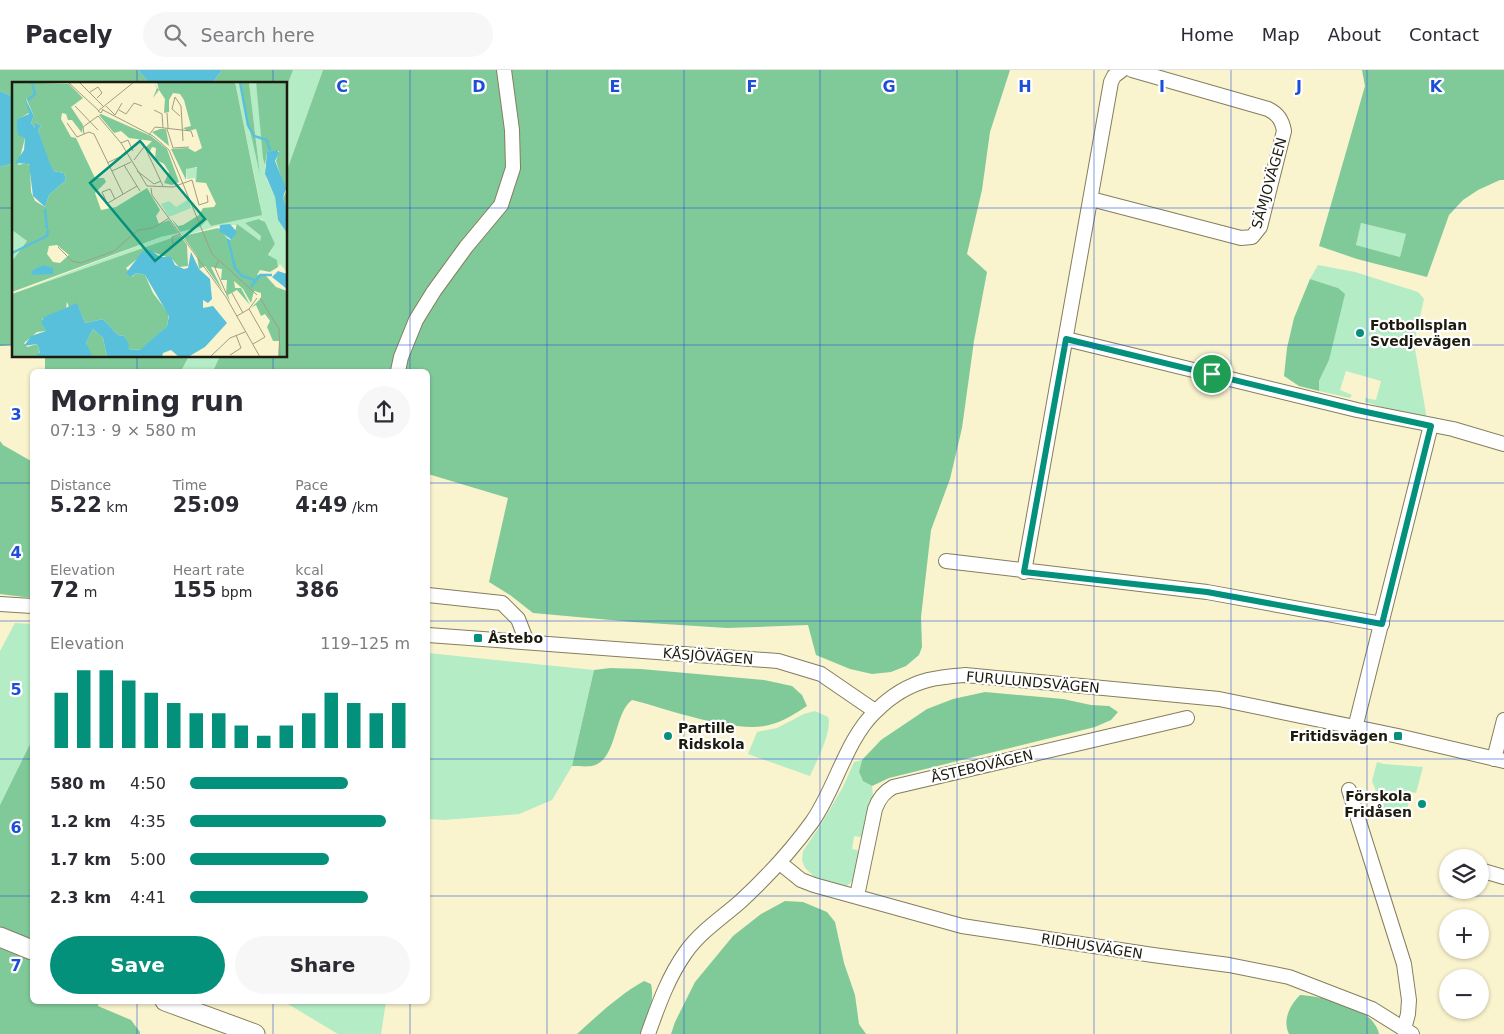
<!DOCTYPE html>
<html lang="en">
<head>
<meta charset="utf-8">
<style>
	body { margin:0; font-family:"DejaVu Sans",sans-serif; background:#f7f7f7; color:#2b2b33; height:100vh; display:flex; flex-direction:column; font-size:19px; white-space:nowrap }
	* { box-sizing:border-box; margin:0 }
	p { font-size:16px; color:#7c7c81 }
	.icon { flex:none; width:28px; height:28px; fill:none; stroke:currentColor; stroke-width:2; stroke-linecap:round; stroke-linejoin:round }
	.map { position:relative; flex:1; overflow:hidden }
	.side { position:absolute; left:30px; top:299px; width:400px; height:635px; display:flex; flex-direction:column; background:#fff; border-radius:8px; box-shadow:0 1px 4px #0004 }
	.side>* { flex:none }
	.tools { position:absolute; left:1439px; top:779px; display:grid; gap:10px }
	.tools a { display:grid; place-items:center; width:50px; height:50px; border-radius:50%; background:#fff; box-shadow:0 1px 4px #0004; font-size:25px }
	.pin { position:absolute; display:grid; place-items:center; width:42px; height:42px; color:#fff; margin:-21px; border:2px solid #fff; border-radius:50%; box-shadow:0 1px 5px #0007 }
	.round { display:grid; place-items:center; flex:none; width:52px; height:52px; border-radius:26px; background:#f7f7f7 }
	.summary { display:flex; align-items:center; justify-content:space-between; height:85px; padding:0 20px }
	h1 { font-size:28px; font-weight:800; line-height:38px }
	.metrics { display:grid; grid-template-columns:repeat(3,1fr); gap:8px; height:85px; padding:5px 20px }
	.metrics div { display:grid; align-content:center }
	.metrics b { font-size:21px; font-weight:800 }
	.metrics small { font-size:14px; font-weight:400 }
	.metrics p { font-size:14px }
	.chart { height:140px; padding:10px 20px }
	.chart p { display:flex; justify-content:space-between }
	.chart svg { width:100%; height:90px; margin-top:5px; stroke:#03917c; stroke-width:6 }
	.primary-button { display:flex; gap:10px; margin-top:auto; padding:10px 20px }
	.primary-button a { flex:1; height:58px; border-radius:30px; background:#03917c; color:#fff; font-size:20px; font-weight:800; line-height:58px; text-align:center }
	.primary-button a+a { background:#f7f7f7; color:#2b2b33 }
	ul { padding:0 20px; list-style:none; font-size:16px }
	li { display:grid; grid-template-columns:80px 60px 1fr; align-items:center; height:38px }
	li i { height:12px; border-radius:6px; background:#03917c }
	header { display:flex; align-items:center; gap:30px; box-sizing:border-box; height:70px; padding:0 25px; background:#fff; border-bottom:1px solid #e1e1e2 }
	header strong { font-size:24px }
	nav { display:flex; gap:28px; margin-inline-start:auto; font-size:18px }
	.search { width:350px; height:45px; background:#f7f7f7; display:flex; align-items:center; gap:12px; box-sizing:border-box; padding:0 18px; border-radius:28px; color:#7c7c81; font-size:19px }
	.map>svg:first-child { display:block }
	.green { fill:#b3ecc5 }
	.forest { fill:#80ca99; fill-rule:evenodd }
	.water { fill:#59c0db }
	.lines { fill:none; stroke-linecap:round; stroke-linejoin:round }
	.street-casing { stroke:#847e5d; stroke-width:16 }
	.secondary-casing { stroke:#847e5d; stroke-width:21 }
	.street { stroke:#fff; stroke-width:14 }
	.secondary { stroke:#fff; stroke-width:19 }
	.route-casing { stroke:#fff; stroke-width:10 }
	.route { stroke:#03917c; stroke-width:6 }
	.grid { fill:none; stroke:#1d4ed8; stroke-width:1; stroke-opacity:0.55 }
	.poi-dot { fill:#03917c; stroke:#fff; stroke-width:2 }
	.labels { text-anchor:middle; stroke-width:4.5; stroke-linejoin:round; paint-order:stroke }
	.street-label { font-size:14px; fill:#1d1b0d; stroke:#fff }
	.poi-label { font-size:14px; font-weight:bold; fill:#1d1b0d; stroke:#fff; text-anchor:start }
	.inset-river { fill:none; stroke:#59c0db; stroke-width:2.5 }
	.inset-road { fill:none; stroke:#a19d81; stroke-width:1 }
	.view { fill:#03917c; fill-opacity:0.15; stroke:#03917c; stroke-width:2.5 }
	.inset-edge { fill:none; stroke:#1d1b0d; stroke-width:2.5 }
	.grid-label { font-size:16px; text-anchor:middle; font-weight:bold; fill:#1d4ed8; stroke:#fff; stroke-width:4.5; stroke-linejoin:round; paint-order:stroke }
</style>
</head>
<body>
<header>
<strong>Pacely</strong>
<div class="search"><svg class="icon" aria-label="search" viewBox="0 0 24 24"><circle cx="10" cy="10" r="6"/><path d="M15 15l6 6"/></svg>Search here</div>
<nav><a>Home</a><a>Map</a><a>About</a><a>Contact</a></nav>
</header>
<div class="map">
<svg width="1504" height="964" viewBox="0 0 1504 964">
	<rect width="100%" height="100%" fill="#f9f3ce"/>
	<g class="green">
		<polygon points="293,0 323,0 286,103 286,19"/>
		<polygon points="1361,153 1406,164 1400,187 1356,175"/>
		<polygon points="1318,195 1355,202 1418,222 1424,229 1414,273 1427,350 1365,332 1365,328 1376,330 1381,311 1346,301 1340,320 1352,325 1350,328 1319,321 1319,311 1329,290 1338,218 1310,209"/>
		<polygon points="189,286 220,286 213,301 181,301"/>
		<polygon points="15,553 32,554 32,670 0,735 0,581"/>
		<polygon points="428,583 594,600 572,696 552,730 519,744 444,750 428,749"/>
		<path d="M815,641l13,6c5,13 -12,45 -18,59l-62,-22 9,-22 20,-4 27,-14z"/>
		<path d="M862,690c-4,14 -4,19 10,26l1,10 -8,38 -4,3 -7,-1 -2,13 5,1 4,4c-3,14 -4,26 -17,34l-27,-9 -12,-11 -3,-8 1,-9 17,-25 23,-39 11,-25z"/>
		<polygon points="1377,692 1384,694 1423,697 1416,723 1411,722 1407,741 1383,739 1372,711"/>
		<polygon points="283,931 386,931 381,964 338,964"/>
	</g>
	<g class="forest">
		<polygon points="0,0 138,0 150,14 14,14 14,27 0,21"/>
		<polygon points="222,0 293,0 286,19 286,14 212,14"/>
		<polygon points="323,0 1010,0 990,62 982,120 967,184 987,202 974,271 962,358 950,409 931,460 921,547 922,577 919,585 906,596 891,602 872,604 850,599 816,585 808,555 727,558 633,552 533,543 510,525 489,512 508,428 428,404 428,301 213,301 220,286 286,286 286,103"/>
		<path d="M1362,0h142v110h-4l-22,10 -15,10 -14,15 -22,62 -70,-18 -38,-13 46,-160zM1361,153l45,11 -6,23 -44,-12z"/>
		<polygon points="14,93 14,275 0,276 0,97"/>
		<polygon points="1310,209 1338,218 1345,224 1329,290 1319,311 1319,321 1299,316 1284,306 1287,278 1294,248"/>
		<polygon points="45,286 189,286 181,301 45,301"/>
		<polygon points="0,371 3,375 31,391 32,390 32,528 0,524"/>
		<path d="M610,598l31,1 123,11 28,6 10,9 5,11c-11,7 -24,16 -38,19 -34,9 -101,-16 -137,-25 -19,14 -14,60 -40,66 -6,1 -14,0 -20,0l22,-96z"/>
		<polygon points="985,622 1063,629 1091,635 1109,636 1118,642 1111,650 1095,657 889,708 872,716 863,711 859,702 862,690 881,670 927,639 953,629"/>
		<polygon points="32,670 32,931 99,931 98,936 131,950 140,962 140,964 0,964 0,735"/>
		<polygon points="785,831 803,832 827,842 835,852 844,893 855,925 859,954 866,964 671,964 675,952 695,912 733,866 761,844"/>
		<path d="M644,911l7,3c4,16 -3,35 -10,50h-64c21,-19 42,-39 67,-53z"/>
		<path d="M1300,925c24,2 73,11 79,39h-90c-7,-14 1,-29 11,-39z"/>
	</g>
	<g class="water">
		<polygon points="138,0 222,0 212,14 150,14"/>
		<polygon points="0,21 14,27 14,93 0,97"/>
	</g>
	<g class="lines">
		<defs>
			<g id="street">
				<path d="M1091,129l150,39 11,-1 8,-10 24,-96c-2,-11 -6,-17 -16,-22l-136,-39"/>
				<polyline points="1066,269 1357,340 1453,359 1504,374"/>
				<polyline points="398,301 401,287 416,250 434,221 466,177 501,135 513,98 512,60 504,0"/>
				<polyline points="946,491 1207,522 1382,554"/>
				<polyline points="1024,502 1111,12 1114,6 1122,0"/>
				<polyline points="428,525 502,533 518,549 527,572"/>
				<polyline points="0,534 32,536"/>
				<polyline points="428,565 778,591 821,604 875,641"/>
				<polyline points="1355,658 1431,355"/>
				<polyline points="1494,689 1504,650"/>
				<polyline points="1349,720 1404,894 1409,930 1408,944 1404,959"/>
				<polyline points="780,793 801,810 814,815 962,856 1153,885 1229,895 1289,907 1372,939 1412,964"/>
				<polyline points="1480,800 1504,807"/>
				<path d="M857,826l18,-87c4,-11 9,-17 18,-22l294,-69"/>
				<path d="M648,964c10,-28 20,-57 38,-82 15,-21 37,-35 55,-51 27,-25 50,-50 71,-79 24,-34 34,-83 64,-111 14,-14 33,-26 52,-31 12,-3 25,-4 37,-5l254,24 179,37 106,25"/>
			</g>
			<g id="secondary">
				<polyline points="0,867 32,880"/>
				<polyline points="165,931 255,964"/>
			</g>
		</defs>
		<use href="#street" class="street-casing"/>
		<use href="#secondary" class="secondary-casing"/>
		<use href="#street" class="street"/>
		<use href="#secondary" class="secondary"/>
	</g>
	<g class="lines">
		<defs>
			<polygon id="route" points="1066,269 1357,340 1431,356 1382,554 1207,522 1024,502"/>
		</defs>
		<use href="#route" class="route-casing"/>
		<use href="#route" class="route"/>
	</g>
	<path class="grid" d="M137,0v14M273,0v14M410,0v301M547,0v964M684,0v964M820,0v964M957,0v964M1094,0v964M1231,0v964M1367,0v964M0,138h14M286,138h1218M0,275h14M286,275h1218M137,286v15M273,286v15M0,413h32M428,413h1076M0,551h32M428,551h1076M0,689h32M428,689h1076M0,826h32M428,826h1076M137,931v33M273,931v33M410,931v33"/>
	<g class="poi-dot">
		<circle cx="1360" cy="263" r="5"/>
		<rect x="473" y="563" width="10" height="10" rx="2.5"/>
		<circle cx="668" cy="666" r="5"/>
		<rect x="1393" y="661" width="10" height="10" rx="2.5"/>
		<circle cx="1422" cy="734" r="5"/>
	</g>
	<g class="labels">
		<g class="street-label">
			<text transform="translate(1269 113) rotate(-74)" y="5">SÄMJOVÄGEN</text>
			<text transform="translate(708 586) rotate(4)" y="5">KÅSJÖVÄGEN</text>
			<text transform="translate(1033 612) rotate(5)" y="5">FURULUNDSVÄGEN</text>
			<text transform="translate(982 696) rotate(-13)" y="5">ÅSTEBOVÄGEN</text>
			<text transform="translate(1092 876) rotate(9)" y="5">RIDHUSVÄGEN</text>
		</g>
		<g class="poi-label">
			<text x="1370" y="260">Fotbollsplan<tspan x="1370" dy="16">Svedjevägen</tspan></text>
			<text x="488" y="573">Åstebo</text>
			<text x="678" y="663">Partille<tspan x="678" dy="16">Ridskola</tspan></text>
			<text x="1388" y="671" text-anchor="end">Fritidsvägen</text>
			<text x="1412" y="731" text-anchor="end">Förskola<tspan x="1412" dy="16">Fridåsen</tspan></text>
		</g>
	</g>
	<g transform="translate(12 12)">
		<rect width="275" height="275" fill="#f9f3ce"/>
		<path d="M223,0h5l20,92 -11,-92h7l10,96 9,19 3,23 9,13v39l-7,-8 -2,3 -1,-7 -9,-3 7,-13 -13,-25 -17,4 16,13 -1,5 -25,-16h-14l-38,11 -3,-4 20,-5 7,-7 4,6 33,-8 16,-15zM179,84l7,3 -3,15v-6l-8,1 -1,-9zM177,117l2,9 -22,9 -8,-13 8,-3 7,6zM0,148l15,11 -15,20zM167,151l1,2 -168,59 149,-57z" fill="#b3ecc5"/>
		<path d="M0,0l57,2 14,14 -12,9 12,18 -1,8 -10,-13h-4l-2,-6 -4,-1 -1,6 10,18 5,1 19,40h9l2,4 -11,11 6,17 15,-3 31,-19 13,22 -4,6 3,8 10,-4 10,13 -18,4 -149,55v-31l15,-20 -15,-11zM14,16l8,18 -3,7 4,5v-6l6,4 -3,4 11,34 5,7 10,2 2,7 -17,15 -4,12 -10,-6 -4,-9 -1,-26 -3,-3 -9,2 7,-27 -8,-9 1,-10 11,-6zM45,163l12,10 -9,8 -7,-1 -6,-8 2,-8zM141,0l6,8 -2,-8h78l27,133 -51,11 -4,-6 -7,7 -20,5 -9,-14 7,8 5,-1 16,-10 4,-7 11,-1 2,-3 -10,-21 -10,-1 1,-15 -11,2v11l-15,-31 17,-1 7,4 7,-4 -6,-19 -8,2 -5,-3 8,-2 -7,-26 -4,-6 -7,-1 -4,7v12l-5,1 1,-14 -6,-9 -6,8 4,-10zM228,0h9l11,93 -20,-90zM244,0h31v126l-4,-10 3,-6 -10,-31 3,-10 -12,1 -2,14 -2,-8zM89,32l50,22 16,13 12,33 -7,3 -8,-2 5,-11 -5,-8 -9,-5 1,-11 -4,-1 -3,6 -4,-5 7,-7 -23,-3 -8,-7 -7,2 -15,-18zM148,47h6l3,17 -17,-14zM247,137l6,3 10,22 -7,11 9,5 1,7 -8,5 -10,-2 -3,5 9,1 10,11 11,4v66h-9l1,-16h-6l-6,-14 3,-6 -5,-7 -4,2 -5,-11 -5,3 10,-10v-5l-7,-2 -3,12 -8,-14 -9,-8 1,7h6l9,17 -13,-15 -9,5 2,7 -4,-8 1,-14h-6l1,-11 -11,-2 12,24 -18,-25 -6,3 -2,-13 -14,-20 35,-8 11,12 4,-1 4,-15 23,17 1,-5 -16,-13zM168,153l7,10 1,21 -9,1 -7,-8 -19,-7 4,8 -7,1 2,-9 -3,-3 -23,19 6,9 4,-4 9,2 8,18 16,21 -2,12 -26,24 -13,-1 -4,-13 -6,-1 -15,-16 -18,4 -8,-19 -8,3 -2,-5 -1,6 -24,11 4,12 -9,1 -13,11 3,4 10,-3 3,10 -6,3h-22v-63zM81,247l10,9 4,19h-14l-5,-7 -2,-7z" fill="#80ca99" fill-rule="evenodd"/>
		<path d="M13,16l9,18 -3,7 4,5v-6l6,4 -3,4 12,34 4,7 10,2 2,7 -17,15 -4,12 -12,-11 -4,-32 -14,-1 9,-13 1,-12 -7,-3 -1,-6v-10l12,-5zM265,68l2,3 -4,8 11,27 -3,10 4,10v25l-9,-13 -3,-23 -10,-23 2,-22zM218,142l7,8 -5,8 -13,-9 1,-6zM137,167l11,8h11l4,8 9,4 4,-1 3,-16 8,17 11,10 2,20 -4,4 -5,-3v8l10,-2 14,17 -22,24 -17,10h-9l-8,-7 -8,3 -1,4h-55l-4,-19 -10,-9 -7,14 7,14h-59l6,-4 -3,-9 -13,2 7,-10 15,-5 -5,-9 3,-5 33,-14 8,20 18,-4 15,16 6,1 5,8 -1,5 12,1 27,-24 2,-10 -24,-41 -9,-2 -5,4 -5,-4 16,-21zM31,183l10,3v6l-22,1 2,-5zM266,189l9,3v15l-15,-12z" fill="#59c0db"/>
		<path class="inset-river" d="M228,0l8,43 6,11 13,4 3,11M16,18l7,-6 -3,-12M33,127l2,20M216,157l7,29 7,8 13,4M0,171l35,-17 1,-6M239,205l9,-12h12"/>
		<path class="inset-road" d="M56,0l30,28M67,0l25,25M78,10l8,-5 4,6 -5,5M63,24l23,24M94,24l9,9 7,-12M91,27l-2,4 -3,-2 36,-29M91,28l50,26 16,14 43,104 45,41M107,28l7,4 8,-11 8,3M142,28l8,4 1,14M155,31l1,15M86,34l23,27 26,43 26,1 19,-7 7,25 9,-3 -1,-7M168,34l-8,-7 3,-12 6,9 2,35M55,41l10,14 12,-5 5,2 29,60M155,47l6,19 16,-1M72,52l-1,-7 15,-11M137,53l6,-8 36,4 2,6M109,61l7,-3 5,11M131,61l20,43M122,78l10,-13M95,81l19,-9M112,83l16,26M100,89l19,-9M125,89l17,13 7,-3M139,106l1,7 74,102 34,60M103,117l-5,-10 -8,3 5,11h1l29,-17M161,162l-1,-7 8,-3M46,165l14,14 9,2 33,-12 24,-21 15,-2 16,-10M206,179l-3,7 11,25M220,211l11,20M248,216l19,31 1,28M237,227l16,28 -12,7M225,234l12,-7 8,-11M218,273l11,-7 -5,-13M198,275l20,-19 15,-6"/>
		<path class="view" d="M128,59l65,78 -50,42 -65,-78z"/>
		<rect width="275" height="275" class="inset-edge"/>
	</g>
	<g class="grid-label">
		<text x="342" y="22">C</text>
		<text x="479" y="22">D</text>
		<text x="615" y="22">E</text>
		<text x="752" y="22">F</text>
		<text x="889" y="22">G</text>
		<text x="1025" y="22">H</text>
		<text x="1162" y="22">I</text>
		<text x="1299" y="22">J</text>
		<text x="1436" y="22">K</text>
		<text x="16" y="350">3</text>
		<text x="16" y="488">4</text>
		<text x="16" y="625">5</text>
		<text x="16" y="763">6</text>
		<text x="16" y="901">7</text>
	</g>
</svg>
<div class="tools">
<a><svg class="icon" aria-label="layers" viewBox="0 0 24 24"><path d="M12 4l9 5-9 5-9-5zM3 14l9 5 9-5"/></svg></a>
<a>+</a>
<a>−</a>
</div>
<div class="pin" style="left:1212px;top:304px;background:#1e9e55"><svg class="icon" aria-label="arrive" viewBox="0 0 24 24"><path d="M6 21V4h12l-3 4 3 4H6"/></svg></div>
<section class="side">
<div class="summary"><div><h1>Morning run</h1><p>07:13 · 9 × 580 m</p></div><a class="round"><svg class="icon" aria-label="share" viewBox="0 0 24 24"><path d="M12 15V3M7 8l5-5 5 5M5 13v7h14v-7"/></svg></a></div>
<div class="metrics">
<div><p>Distance</p><b>5.22<small> km</small></b></div>
<div><p>Time</p><b>25:09</b></div>
<div><p>Pace</p><b>4:49<small> /km</small></b></div>
</div>
<div class="metrics">
<div><p>Elevation</p><b>72<small> m</small></b></div>
<div><p>Heart rate</p><b>155<small> bpm</small></b></div>
<div><p>kcal</p><b>386</b></div>
</div>
<div class="chart"><p><span>Elevation</span>119–125 m</p>
<svg viewBox="0 0 160 44" preserveAspectRatio="none"><path d="M5 44V17M15 44V6M25 44V6M35 44V11M45 44V17M55 44V22M65 44V27M75 44V27M85 44V33M95 44V38M105 44V33M115 44V27M125 44V17M135 44V22M145 44V27M155 44V22"/></svg>
</div>
<ul>
<li><b>580 m</b>4:50<i style="width:72%"></i></li>
<li><b>1.2 km</b>4:35<i style="width:89%"></i></li>
<li><b>1.7 km</b>5:00<i style="width:63%"></i></li>
<li><b>2.3 km</b>4:41<i style="width:81%"></i></li>
</ul>
<div class="primary-button"><a>Save</a><a>Share</a></div>
</section>
</div>
</body>
</html>
